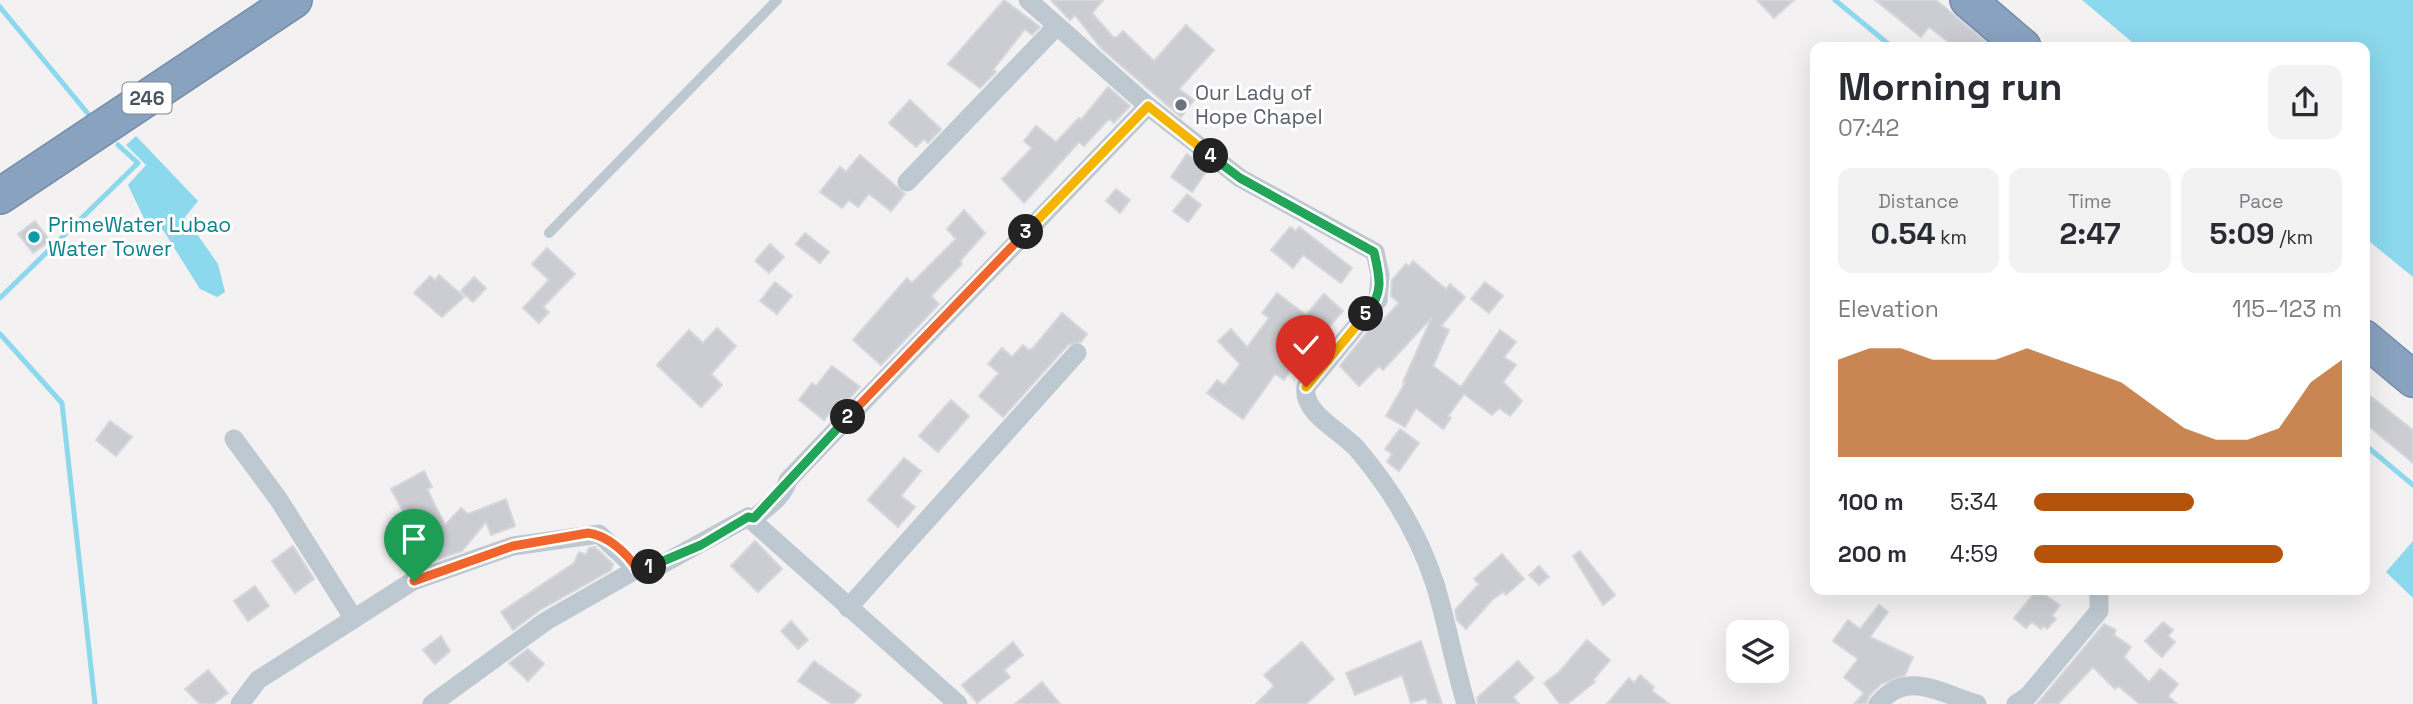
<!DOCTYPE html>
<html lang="en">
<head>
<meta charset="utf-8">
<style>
	body { margin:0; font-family:"Space Grotesk",sans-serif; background:#f2f2f3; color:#2b2b33; height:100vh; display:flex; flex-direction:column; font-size:26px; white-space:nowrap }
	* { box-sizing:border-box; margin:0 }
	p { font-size:23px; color:#7c7c81 }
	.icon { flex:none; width:38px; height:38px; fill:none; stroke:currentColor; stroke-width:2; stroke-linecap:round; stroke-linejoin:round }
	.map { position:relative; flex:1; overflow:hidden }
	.panel { position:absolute; left:1810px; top:42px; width:560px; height:553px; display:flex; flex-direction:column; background:#fff; border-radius:14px; box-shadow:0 7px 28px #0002 }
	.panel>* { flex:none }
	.controls { position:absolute; left:1726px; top:620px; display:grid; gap:14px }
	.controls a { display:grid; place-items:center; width:63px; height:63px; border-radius:14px; background:#fff; box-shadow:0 7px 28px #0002; font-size:35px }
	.pin { position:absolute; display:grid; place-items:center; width:60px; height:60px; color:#fff; margin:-72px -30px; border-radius:50% 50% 50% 0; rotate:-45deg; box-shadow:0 0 7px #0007 }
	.pin .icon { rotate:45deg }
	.km { position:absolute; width:35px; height:35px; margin:-18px; border-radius:50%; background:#222; color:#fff; font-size:19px; line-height:35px; text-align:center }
	.round { display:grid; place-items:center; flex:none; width:74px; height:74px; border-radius:14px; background:#f2f2f3 }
	.summary { display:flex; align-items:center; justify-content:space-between; height:119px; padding:0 28px }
	h1 { font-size:38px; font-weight:700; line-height:52px }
	.figures { display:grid; grid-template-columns:repeat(3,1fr); gap:10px; height:119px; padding:7px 28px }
	.figures div { display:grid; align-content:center; border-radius:14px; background:#f2f2f3; text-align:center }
	.figures b { font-size:30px; font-weight:700 }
	.figures small { font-size:19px; font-weight:400 }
	.figures p { font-size:19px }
	.chart { height:196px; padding:14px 28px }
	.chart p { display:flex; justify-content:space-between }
	.chart svg { width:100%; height:126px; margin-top:7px; fill:#b45309; opacity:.7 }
	ul { padding:0 28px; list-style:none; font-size:23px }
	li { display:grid; grid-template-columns:112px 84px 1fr; align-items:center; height:52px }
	li i { height:18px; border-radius:9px; background:#b45309 }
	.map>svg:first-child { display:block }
	.water { fill:#8cd8ed }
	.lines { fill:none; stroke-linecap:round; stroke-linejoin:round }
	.stream { stroke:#8cd8ed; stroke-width:5 }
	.building { fill:#cbcdd3; stroke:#d5d7dc; stroke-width:2 }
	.highway-casing { stroke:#738dab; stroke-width:38 }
	.lane { stroke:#bec8d0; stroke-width:10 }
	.street { stroke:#bec8d0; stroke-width:19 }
	.highway { stroke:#88a2bf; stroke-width:35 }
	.split-1-casing { stroke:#fff; stroke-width:14 }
	.split-2-casing { stroke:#fff; stroke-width:14 }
	.split-3-casing { stroke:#fff; stroke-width:14 }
	.split-4-casing { stroke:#fff; stroke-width:14 }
	.split-5-casing { stroke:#fff; stroke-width:14 }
	.split-6-casing { stroke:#fff; stroke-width:14 }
	.split-1 { stroke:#f0652b; stroke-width:9 }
	.split-2 { stroke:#22a559; stroke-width:9 }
	.split-3 { stroke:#f0652b; stroke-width:9 }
	.split-4 { stroke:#f5b400; stroke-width:9 }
	.split-5 { stroke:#22a559; stroke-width:9 }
	.split-6 { stroke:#f5b400; stroke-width:9 }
	.worship-dot { fill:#6b7280; stroke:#fff; stroke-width:2.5 }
	.culture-dot { fill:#0f9aa8; stroke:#fff; stroke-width:2.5 }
	.labels { text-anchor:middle; stroke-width:6; stroke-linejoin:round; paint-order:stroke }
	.shield { fill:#fff; stroke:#7f878f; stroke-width:2 }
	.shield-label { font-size:19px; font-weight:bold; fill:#48545f }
	.worship-label { font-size:21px; fill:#5b616d; stroke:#fff; text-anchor:start }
	.culture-label { font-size:21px; fill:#0d838f; stroke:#fff; text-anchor:start }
</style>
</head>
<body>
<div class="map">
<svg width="2413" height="704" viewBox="0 0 2413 704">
	<rect width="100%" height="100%" fill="#f3f1f1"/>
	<g class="water">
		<polygon points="2082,0 2413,0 2413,277 2364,237 2364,47 2138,47"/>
		<polygon points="136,136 198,201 185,217 218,264 225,292 217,297 200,289 163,230 152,235 128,185 146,165 126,145"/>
		<polygon points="2413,541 2413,598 2386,572"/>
	</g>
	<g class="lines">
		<g class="stream">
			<polyline points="1835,0 1892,47"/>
			<polyline points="0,7 94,121"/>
			<polyline points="0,298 138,163 118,145"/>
			<polyline points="0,334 62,403 95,704"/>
			<polyline points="2364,444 2413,485"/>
		</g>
	</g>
	<g class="building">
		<polygon points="1004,0 1040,27 1032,35 1025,29 993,70 996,72 980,88 948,64"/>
		<polygon points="1051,0 1103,0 1092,13 1113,37 1117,37 1123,31 1154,61 1186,25 1214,50 1179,89 1194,100 1181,117 1101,48 1075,15 1070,20"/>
		<polygon points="1757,0 1794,0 1774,18"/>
		<polygon points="1875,0 1936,0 1992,47 1955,47 1929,27 1921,37"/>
		<polygon points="1108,87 1130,106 1114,123 1109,119 1084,146 1079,142 1024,203 1002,179 1032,148 1024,141 1036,126 1056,142 1079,118 1081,120"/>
		<polygon points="910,100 941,129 928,143 924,139 916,147 889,123"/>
		<polygon points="1187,154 1208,169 1192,192 1171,177"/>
		<polygon points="860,155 905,194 891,211 869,194 858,207 849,200 842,208 820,192 840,167 846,172"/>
		<polygon points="1116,189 1130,200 1120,213 1106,201"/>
		<polygon points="1187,194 1201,205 1188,222 1173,211"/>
		<polygon points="964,210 985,233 960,261 962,264 931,296 939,304 881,365 853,340 907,278 912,283 956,239 947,229"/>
		<polygon points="35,221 50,241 33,253 18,234"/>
		<polygon points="1290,227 1296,231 1299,227 1352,268 1341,283 1303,255 1293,268 1271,250"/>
		<polygon points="805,233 829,252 820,263 796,244"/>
		<polygon points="770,244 784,257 769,273 755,261"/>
		<polygon points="547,248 575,274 543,307 549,312 539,323 523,308 549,280 532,264"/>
		<polygon points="1413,261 1446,289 1450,284 1465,297 1441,326 1449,330 1433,366 1461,387 1500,330 1516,342 1504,357 1516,365 1503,382 1522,401 1510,416 1499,408 1492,415 1464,394 1448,416 1451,418 1443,429 1416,408 1405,427 1386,416 1405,383 1403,382 1432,317 1383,370 1379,366 1359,386 1340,366 1372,326 1375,329 1399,303 1391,296 1392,280 1406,264 1409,266"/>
		<polygon points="439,275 464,297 442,317 414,293 430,276 435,280"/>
		<polygon points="474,277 486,288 473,302 461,291"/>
		<polygon points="775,282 792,296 777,314 760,301"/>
		<polygon points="1485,282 1503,296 1489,313 1471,299"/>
		<polygon points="1277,293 1306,315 1324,294 1343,311 1327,329 1323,325 1284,380 1275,374 1243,419 1207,393 1217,380 1224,385 1240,364 1218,341 1231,329 1247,347 1269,318 1262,313"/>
		<polygon points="1062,313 1087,334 1081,342 1068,345 1003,417 979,396 999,373 988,364 1002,348 1012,357 1023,345 1029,350 1034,347"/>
		<polygon points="717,328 736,346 711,374 722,385 701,407 657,365 689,330 703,343"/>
		<polygon points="832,366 860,387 845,403 841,399 824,420 799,400 812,383 816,386"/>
		<polygon points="2364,391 2413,430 2413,463 2364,422"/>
		<polygon points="951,400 969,416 938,452 919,436"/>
		<polygon points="110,421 132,437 116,456 96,440"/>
		<polygon points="1400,429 1419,443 1399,471 1387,462 1392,454 1385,449"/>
		<polygon points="904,458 921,471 901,496 915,507 898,527 868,500"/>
		<polygon points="424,471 432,487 427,489 445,525 461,508 468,514 506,499 515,526 491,535 486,522 462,551 430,562 391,489"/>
		<polygon points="755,541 782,569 758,592 731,566"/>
		<polygon points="293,546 314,579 295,593 272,561"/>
		<polygon points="595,547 613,564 611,570 540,610 513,630 501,612 574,563 579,552 586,555 589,548"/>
		<polygon points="1580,551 1615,595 1603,605 1573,556"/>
		<polygon points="1502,554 1524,579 1506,595 1503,592 1492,600 1466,629 1457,620 1455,610 1479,584 1474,579"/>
		<polygon points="1539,566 1549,577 1539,585 1529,575"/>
		<polygon points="255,586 269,606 248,621 234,601"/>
		<polygon points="2037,590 2060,605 2052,616 2056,619 2047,629 2043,626 2041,629 2032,622 2026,628 2014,618"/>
		<polygon points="1879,605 1888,612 1870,637 1913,657 1905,675 1881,684 1869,696 1866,704 1854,704 1864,693 1844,677 1858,659 1833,641 1848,620 1860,629"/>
		<polygon points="791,621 808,640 798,649 781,631"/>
		<polygon points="2163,622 2173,630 2168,636 2175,642 2162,657 2145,641"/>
		<polygon points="2104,624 2116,630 2114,635 2131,647 2124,657 2149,682 2160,669 2178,684 2168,696 2177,704 2140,704 2118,686 2115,689 2093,667 2058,704 2037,704"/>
		<polygon points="441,636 450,651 435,664 423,650"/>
		<polygon points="1587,640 1610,660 1593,680 1595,682 1567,704 1560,704 1544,683 1559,672"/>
		<polygon points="1421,641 1442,704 1428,704 1426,698 1411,703 1402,675 1355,695 1346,673"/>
		<polygon points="1013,642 1023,655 1004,670 1010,677 977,703 962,685"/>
		<polygon points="1302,642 1334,679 1306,704 1256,704 1274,686 1264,675"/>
		<polygon points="528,649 544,664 528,681 509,663"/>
		<polygon points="814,661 861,695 853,704 832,704 798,681"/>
		<polygon points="1518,661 1534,678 1513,697 1519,704 1478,704 1477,698"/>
		<polygon points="208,670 228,693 213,704 200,704 185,689"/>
		<polygon points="1640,675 1654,687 1652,691 1669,704 1607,704 1629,678 1634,683"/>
		<polygon points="1042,682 1060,704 1015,704"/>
	</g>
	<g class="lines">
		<defs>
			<g id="highway">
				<polyline points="1968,0 2023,47"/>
				<polyline points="0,196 294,0"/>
				<polyline points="2364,338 2413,379"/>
			</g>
		</defs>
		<use href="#highway" class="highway-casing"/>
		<polyline class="lane" points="549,233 777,0"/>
		<g class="street">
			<path d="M1028,0l120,106 92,72 135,74 5,23 -2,25 -72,87c-4,27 36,44 52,63 33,39 61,85 77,134 12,39 19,80 31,120"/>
			<polyline points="907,182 1057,26"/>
			<polyline points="234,439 279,500 354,619"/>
			<path d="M748,517l6,1c13,-11 30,-22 34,-38l360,-374"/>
			<polyline points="848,608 1077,353"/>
			<polyline points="240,704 258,680 413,581 513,546 599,534 637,569"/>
			<polyline points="432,704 546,621 637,569 659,566 748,517 958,704"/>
			<path d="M1878,704c29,-35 61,-11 99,0"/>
			<polyline points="2016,704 2028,696 2099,611 2099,590"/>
		</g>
		<use href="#highway" class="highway"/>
	</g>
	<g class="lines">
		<defs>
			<path id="split-1" d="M414,581l99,-35 75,-13c19,2 39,20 49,36l12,-2"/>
			<polyline id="split-2" points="649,567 701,545 748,517 754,518 848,417"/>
			<polyline id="split-3" points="848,417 1026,232"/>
			<polyline id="split-4" points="1026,232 1148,106 1211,156"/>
			<path id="split-5" d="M1211,156l29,22 134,74c6,26 10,41 -8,62"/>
			<polyline id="split-6" points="1306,387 1366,314"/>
		</defs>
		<use href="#split-1" class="split-1-casing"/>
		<use href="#split-2" class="split-2-casing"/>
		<use href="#split-3" class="split-3-casing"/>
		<use href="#split-4" class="split-4-casing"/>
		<use href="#split-5" class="split-5-casing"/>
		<use href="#split-6" class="split-6-casing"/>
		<use href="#split-1" class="split-1"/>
		<use href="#split-2" class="split-2"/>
		<use href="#split-3" class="split-3"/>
		<use href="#split-4" class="split-4"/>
		<use href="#split-5" class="split-5"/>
		<use href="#split-6" class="split-6"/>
	</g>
	<circle class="worship-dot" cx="1181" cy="105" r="7"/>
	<circle class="culture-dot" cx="34" cy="237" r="7"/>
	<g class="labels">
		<rect class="shield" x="122.5" y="82.5" width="49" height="31" rx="5"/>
		<g class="shield-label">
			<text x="147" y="105">246</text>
		</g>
		<g class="worship-label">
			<text x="1195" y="100">Our Lady of<tspan x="1195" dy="24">Hope Chapel</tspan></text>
		</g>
		<g class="culture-label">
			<text x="48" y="232">PrimeWater Lubao<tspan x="48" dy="24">Water Tower</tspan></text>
		</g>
	</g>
</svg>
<div class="controls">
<a><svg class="icon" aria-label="layers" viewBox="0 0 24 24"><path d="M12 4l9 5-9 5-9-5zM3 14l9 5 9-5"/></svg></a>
</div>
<div class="pin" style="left:414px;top:581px;background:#1e9e55"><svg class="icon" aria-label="arrive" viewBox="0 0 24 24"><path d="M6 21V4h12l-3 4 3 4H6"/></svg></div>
<div class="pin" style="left:1306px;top:387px;background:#d93025"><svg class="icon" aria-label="check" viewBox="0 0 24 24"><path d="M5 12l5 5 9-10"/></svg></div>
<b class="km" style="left:649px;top:567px">1</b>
<b class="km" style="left:848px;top:417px">2</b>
<b class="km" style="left:1026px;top:232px">3</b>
<b class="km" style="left:1211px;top:156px">4</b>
<b class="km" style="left:1366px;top:314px">5</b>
<section class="panel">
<div class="summary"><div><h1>Morning run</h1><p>07:42</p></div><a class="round"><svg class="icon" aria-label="share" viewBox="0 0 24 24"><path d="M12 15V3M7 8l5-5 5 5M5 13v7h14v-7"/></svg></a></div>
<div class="figures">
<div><p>Distance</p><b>0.54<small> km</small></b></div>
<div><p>Time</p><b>2:47</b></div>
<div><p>Pace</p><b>5:09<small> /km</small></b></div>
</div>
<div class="chart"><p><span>Elevation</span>115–123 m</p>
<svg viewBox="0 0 160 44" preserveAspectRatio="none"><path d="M0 44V10L10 6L20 6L30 10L40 10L50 10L60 6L70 10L80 14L90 18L100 26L110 34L120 38L130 38L140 34L150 18L160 10V44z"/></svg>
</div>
<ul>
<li><b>100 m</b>5:34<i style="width:52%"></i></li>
<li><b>200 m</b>4:59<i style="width:81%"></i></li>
</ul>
</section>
</div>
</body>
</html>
